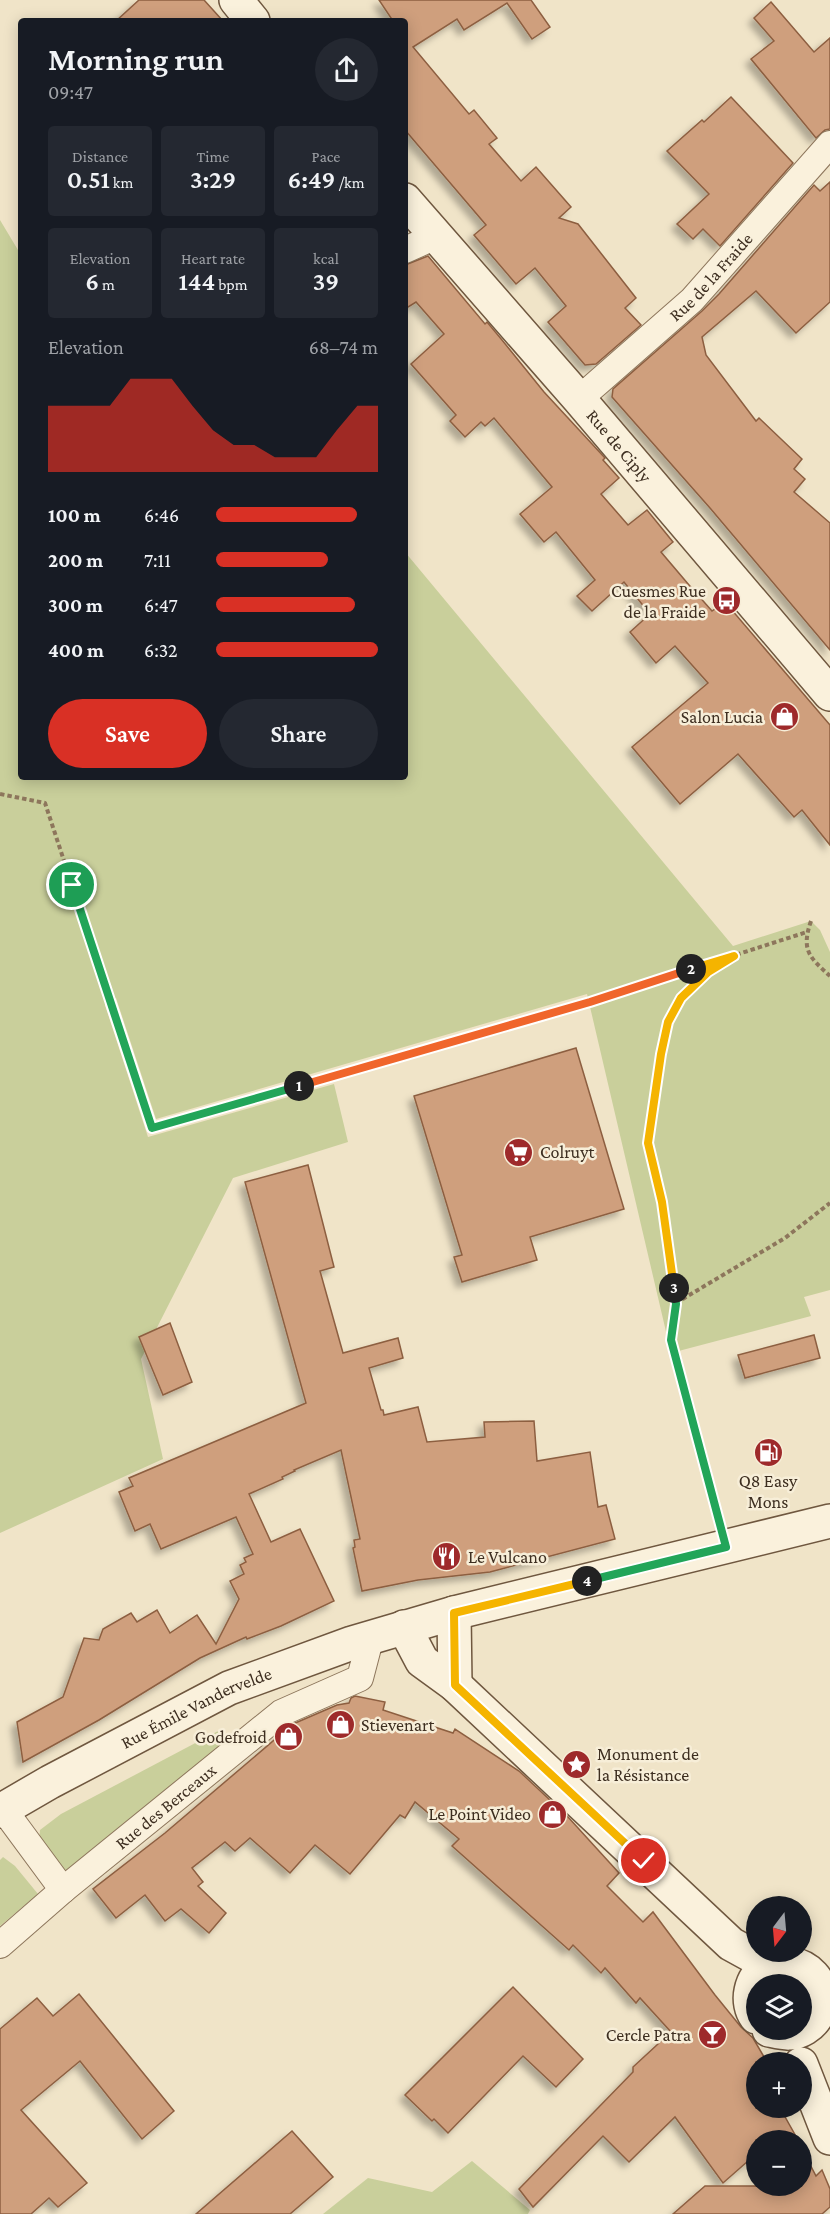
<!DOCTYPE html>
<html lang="en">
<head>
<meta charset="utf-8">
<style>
	body { margin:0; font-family:"Crimson Pro",serif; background:#242831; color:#f1f3f6; height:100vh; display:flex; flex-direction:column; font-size:22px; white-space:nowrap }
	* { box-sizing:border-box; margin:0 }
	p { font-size:20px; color:#9ea1a6 }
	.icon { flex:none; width:33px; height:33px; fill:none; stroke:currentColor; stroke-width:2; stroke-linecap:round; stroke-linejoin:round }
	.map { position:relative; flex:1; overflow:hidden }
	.drawer { position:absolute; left:18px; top:18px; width:390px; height:762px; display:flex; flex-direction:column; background:#171b24; border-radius:6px; box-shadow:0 3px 15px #0003 }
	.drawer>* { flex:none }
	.needle { width:39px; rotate:196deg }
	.tools { position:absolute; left:746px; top:1896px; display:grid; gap:12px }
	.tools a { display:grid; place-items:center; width:66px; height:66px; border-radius:50%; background:#171b24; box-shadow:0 3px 15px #0003; font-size:30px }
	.pin { position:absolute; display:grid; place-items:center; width:51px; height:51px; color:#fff; margin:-26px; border:3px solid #fff; border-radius:50%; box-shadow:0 2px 6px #0007 }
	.km { position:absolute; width:30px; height:30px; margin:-15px; border-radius:50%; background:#222; color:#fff; font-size:16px; line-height:30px; text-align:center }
	.round { display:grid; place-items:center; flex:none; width:63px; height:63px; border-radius:32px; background:#242831 }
	.summary { display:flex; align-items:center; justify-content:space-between; height:102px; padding:0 30px }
	h1 { font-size:33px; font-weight:600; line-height:45px }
	.stats { display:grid; grid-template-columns:repeat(3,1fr); gap:9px; height:102px; padding:6px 30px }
	.stats div { display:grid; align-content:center; border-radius:6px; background:#242831; text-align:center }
	.stats b { font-size:26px; font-weight:600 }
	.stats small { font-size:16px; font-weight:400 }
	.stats p { font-size:16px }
	.chart { height:168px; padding:12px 30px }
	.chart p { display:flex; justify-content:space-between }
	.chart svg { width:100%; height:108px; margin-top:6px; fill:#d93025; opacity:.7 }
	.cta { display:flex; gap:12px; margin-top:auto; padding:12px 30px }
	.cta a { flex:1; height:69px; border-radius:36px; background:#d93025; color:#fff; font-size:24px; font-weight:600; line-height:69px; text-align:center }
	.cta a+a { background:#242831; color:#f1f3f6 }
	ul { padding:0 30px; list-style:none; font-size:20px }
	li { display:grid; grid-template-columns:96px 72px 1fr; align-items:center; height:45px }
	li i { height:15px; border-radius:8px; background:#d93025 }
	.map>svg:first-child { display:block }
	.green { fill:#c9cf9b }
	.building { fill:#cf9f7d; stroke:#8d5f41; stroke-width:1.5; filter:url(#shadow) }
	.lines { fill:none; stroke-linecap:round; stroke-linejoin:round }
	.street-casing { stroke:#8d765c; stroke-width:28 }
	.secondary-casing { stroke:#6f573f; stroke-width:36 }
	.path { stroke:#8d765c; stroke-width:4; stroke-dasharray:4.5 3; stroke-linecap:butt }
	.street { stroke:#faf1dc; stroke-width:26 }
	.secondary { stroke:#faf1dc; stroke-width:33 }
	.split-1-casing { stroke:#fff; stroke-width:12 }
	.split-2-casing { stroke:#fff; stroke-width:12 }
	.split-3-casing { stroke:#fff; stroke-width:12 }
	.split-4-casing { stroke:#fff; stroke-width:12 }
	.split-5-casing { stroke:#fff; stroke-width:12 }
	.split-1 { stroke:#22a559; stroke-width:8 }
	.split-2 { stroke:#f0652b; stroke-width:8 }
	.split-3 { stroke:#f5b400; stroke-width:8 }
	.split-4 { stroke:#22a559; stroke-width:8 }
	.split-5 { stroke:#f5b400; stroke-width:8 }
	.labels { text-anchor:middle; stroke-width:5; stroke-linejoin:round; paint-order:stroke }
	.street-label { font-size:18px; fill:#3d2e20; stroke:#f7eed8 }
	.poi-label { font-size:18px; fill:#3d2e20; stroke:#f7eed8; text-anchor:end }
</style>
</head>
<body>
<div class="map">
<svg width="830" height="2214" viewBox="0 0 830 2214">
	<defs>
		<filter id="shadow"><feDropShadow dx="-5.5" dy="5.5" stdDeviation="3" flood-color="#0004"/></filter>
	</defs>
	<rect width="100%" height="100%" fill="#f0e4c8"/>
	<g class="green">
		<polygon points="0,220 21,255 21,777 405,777 405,552 733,946 811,921 820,930 830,952 830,1290 804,1297 811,1316 671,1353 587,994 156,1119 116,998 105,1005 148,1137 334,1084 348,1142 233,1178 141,1359 163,1459 0,1533"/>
		<polygon points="220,1730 227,1741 67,1874 39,1840 40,1830 61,1814"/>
		<polygon points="3,1857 15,1866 38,1894 0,1926 0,1860"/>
		<polygon points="472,2161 530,2210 528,2214 323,2214 368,2178 432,2192"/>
	</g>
	<g class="building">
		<polygon points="139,0 204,0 223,21 116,21"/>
		<polygon points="379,0 531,0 550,27 532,39 507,3 464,30 457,19 413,47 469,114 474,110 497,138 489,144 521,181 536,167 571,207 559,218 578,224 636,298 625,308 641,325 596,364 585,365 548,322 566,306 535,268 516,284 474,235 486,225 405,130 405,21 393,21"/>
		<polygon points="771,2 814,52 830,38 830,129 825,130 816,138 751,59 774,41 754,18"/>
		<polygon points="731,97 793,163 720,246 703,229 693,239 677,224 709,194 667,151 702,120 704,122"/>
		<polygon points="830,182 830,302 796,333 756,291 702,337 706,355 756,421 759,418 802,459 794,469 805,479 794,492 830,523 830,650 710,508 612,397 613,389 702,311 719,294 814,185 820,191"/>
		<polygon points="428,256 485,324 487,322 502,340 544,392 605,458 603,460 619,478 601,494 628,525 647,510 673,542 661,552 689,585 712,611 725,602 830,725 830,845 802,810 794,817 738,754 680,804 632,747 708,683 675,646 656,663 630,632 650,614 624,582 592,611 577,596 595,580 556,532 544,542 520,514 552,487 494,418 485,426 481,422 465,437 450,421 456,415 411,364 444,334 416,302 405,309 405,265"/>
		<polygon points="576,1048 624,1209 530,1237 537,1260 462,1282 454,1257 462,1255 414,1096"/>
		<polygon points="308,1165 334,1267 320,1271 343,1353 398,1338 403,1358 369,1368 381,1410 383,1410 384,1415 418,1407 427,1442 485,1437 484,1422 534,1421 537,1461 590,1452 598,1507 606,1505 615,1539 490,1572 418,1580 362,1591 353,1548 355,1547 354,1540 360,1539 341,1450 294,1470 295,1471 282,1477 283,1479 249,1494 271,1542 300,1529 334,1601 281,1626 247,1639 246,1637 200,1658 99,1720 23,1762 17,1722 63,1697 84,1638 99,1640 103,1629 131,1613 137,1622 157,1610 170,1633 197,1615 216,1644 239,1599 230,1581 244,1574 240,1565 246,1562 244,1558 253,1554 236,1517 161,1549 150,1524 135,1531 119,1492 133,1486 129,1478 306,1403 245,1182"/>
		<polygon points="170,1323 192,1382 163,1395 139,1337"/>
		<polygon points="814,1335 820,1358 745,1378 738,1355"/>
		<polygon points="355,1696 385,1702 383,1710 453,1733 455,1729 519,1771 568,1817 619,1873 607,1886 643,1922 653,1912 715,1995 741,2027 753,2038 767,2062 756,2062 756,2108 780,2108 798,2140 756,2140 756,2154 723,2183 675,2117 629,2162 603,2136 533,2207 519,2189 633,2072 633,2067 671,2032 640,1998 636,2003 605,1968 601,1973 573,1945 569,1950 452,1846 459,1839 415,1802 405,1818 400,1815 350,1874 315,1845 290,1873 250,1838 235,1851 225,1842 192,1868 203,1882 198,1886 226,1913 209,1933 181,1909 165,1921 145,1895 116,1918 93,1889 165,1833 293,1724 337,1705 349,1703 351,1698"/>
		<polygon points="513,1987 583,2059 556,2087 523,2056 448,2133 434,2119 432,2121 405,2095"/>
		<polygon points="79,1994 174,2111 142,2139 80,2061 21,2110 87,2183 58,2207 49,2198 31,2214 0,2214 0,2029 37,1998 53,2016"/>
		<polygon points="292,2131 333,2177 290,2214 196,2214"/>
		<polygon points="801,2147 816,2176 822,2170 830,2189 830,2207 822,2214 673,2214 705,2186 801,2186"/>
	</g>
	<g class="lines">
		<defs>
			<g id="street">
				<polyline points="405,250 436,236"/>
				<path id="s1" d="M579,399l113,-99 138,-156"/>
				<polyline points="4,1810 63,1890"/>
				<path id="s2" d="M0,1945l63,-55 218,-177 79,-35 11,-42"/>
			</g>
			<g id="secondary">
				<polyline points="236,0 253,21"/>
				<path id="s3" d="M405,200l174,199 251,295"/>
				<polyline points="454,1613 455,1685"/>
				<polyline points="404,1627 422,1661 455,1685 731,1944 771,1966"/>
				<path id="s4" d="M0,1811l50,-29 179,-94 123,-45 102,-30 376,-92"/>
				<path d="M756,2017c-5,-7 -7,-17 -5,-26 9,-43 73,-33 70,10 -1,11 -6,21 -16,27 -13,8 -22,5 -36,2"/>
				<polyline points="801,2064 830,2138"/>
			</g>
		</defs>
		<use href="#street" class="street-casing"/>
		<use href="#secondary" class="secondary-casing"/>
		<g class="path">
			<polyline points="0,794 45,803 152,1128 589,1002 807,932"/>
			<path d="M811,921c-10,29 -2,36 19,55"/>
			<polyline points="676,1303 785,1238 830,1203"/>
			<polyline points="718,1517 671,1340 676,1303 662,1202 648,1143 653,1104 668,1022 682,998 708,972 727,960"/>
		</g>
		<use href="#street" class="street"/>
		<use href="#secondary" class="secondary"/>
	</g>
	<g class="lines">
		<defs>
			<polyline id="split-1" points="72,885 152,1128 299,1086"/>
			<polyline id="split-2" points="299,1086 590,1002 691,969"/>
			<polyline id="split-3" points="674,1288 662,1202 648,1143 661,1054 668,1022 681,998 708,972 734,956 691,969"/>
			<polyline id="split-4" points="587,1581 726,1547 671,1340 676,1304 674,1288"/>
			<polyline id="split-5" points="587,1581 454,1613 455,1685 644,1861"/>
		</defs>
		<use href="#split-1" class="split-1-casing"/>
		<use href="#split-2" class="split-2-casing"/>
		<use href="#split-3" class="split-3-casing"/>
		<use href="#split-4" class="split-4-casing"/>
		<use href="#split-5" class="split-5-casing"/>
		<use href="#split-1" class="split-1"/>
		<use href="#split-2" class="split-2"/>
		<use href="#split-3" class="split-3"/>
		<use href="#split-4" class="split-4"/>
		<use href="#split-5" class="split-5"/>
	</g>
	<defs>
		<symbol id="bus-disc" viewBox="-11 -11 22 22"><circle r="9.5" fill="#9e2a2b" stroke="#f7eed8"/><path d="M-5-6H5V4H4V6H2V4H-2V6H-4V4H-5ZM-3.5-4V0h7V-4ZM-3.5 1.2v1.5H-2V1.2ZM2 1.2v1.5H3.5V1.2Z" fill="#fff"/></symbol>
		<symbol id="shop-disc" viewBox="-11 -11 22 22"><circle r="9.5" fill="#9e2a2b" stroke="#f7eed8"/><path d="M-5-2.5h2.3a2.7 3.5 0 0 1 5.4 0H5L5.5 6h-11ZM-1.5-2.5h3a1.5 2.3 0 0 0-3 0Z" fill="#fff"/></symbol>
		<symbol id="supermarket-disc" viewBox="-11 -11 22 22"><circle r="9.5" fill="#9e2a2b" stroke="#f7eed8"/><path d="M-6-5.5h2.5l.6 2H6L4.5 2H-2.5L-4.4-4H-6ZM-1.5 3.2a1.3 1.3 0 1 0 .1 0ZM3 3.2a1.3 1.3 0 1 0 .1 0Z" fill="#fff"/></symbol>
		<symbol id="fuel-disc" viewBox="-11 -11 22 22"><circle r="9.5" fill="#9e2a2b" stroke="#f7eed8"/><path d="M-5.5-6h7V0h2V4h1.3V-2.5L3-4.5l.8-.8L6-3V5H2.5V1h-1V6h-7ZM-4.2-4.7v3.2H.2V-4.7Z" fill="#fff"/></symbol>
		<symbol id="restaurant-disc" viewBox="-11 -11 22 22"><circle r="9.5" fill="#9e2a2b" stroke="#f7eed8"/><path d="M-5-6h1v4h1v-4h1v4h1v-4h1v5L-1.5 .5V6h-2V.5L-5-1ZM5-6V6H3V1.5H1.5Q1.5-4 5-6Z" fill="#fff"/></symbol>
		<symbol id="sight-disc" viewBox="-11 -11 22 22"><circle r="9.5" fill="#9e2a2b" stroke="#f7eed8"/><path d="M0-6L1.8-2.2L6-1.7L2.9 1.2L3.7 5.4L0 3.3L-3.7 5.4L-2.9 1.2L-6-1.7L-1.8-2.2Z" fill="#fff"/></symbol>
		<symbol id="bar-disc" viewBox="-11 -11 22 22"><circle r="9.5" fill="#9e2a2b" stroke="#f7eed8"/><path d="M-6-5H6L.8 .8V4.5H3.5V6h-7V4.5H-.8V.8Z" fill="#fff"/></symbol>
	</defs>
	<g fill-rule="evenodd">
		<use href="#bus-disc" x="710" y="584" width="33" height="33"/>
		<use href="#shop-disc" x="768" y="700" width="33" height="33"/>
		<use href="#supermarket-disc" x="502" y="1136" width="33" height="33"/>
		<use href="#fuel-disc" x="752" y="1436" width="33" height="33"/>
		<use href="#restaurant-disc" x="430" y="1540" width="33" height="33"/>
		<use href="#shop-disc" x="324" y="1708" width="33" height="33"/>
		<use href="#shop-disc" x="272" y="1720" width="33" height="33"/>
		<use href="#sight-disc" x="560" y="1748" width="33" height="33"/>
		<use href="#shop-disc" x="536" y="1798" width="33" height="33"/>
		<use href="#bar-disc" x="696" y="2018" width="33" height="33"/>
	</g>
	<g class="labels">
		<g class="street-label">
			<text dy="6" stroke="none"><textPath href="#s1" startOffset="180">Rue de la Fraide</textPath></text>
			<text dy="6" stroke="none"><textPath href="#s3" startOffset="326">Rue de Ciply</textPath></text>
			<text dy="6" stroke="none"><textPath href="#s4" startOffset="222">Rue Émile Vandervelde</textPath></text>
			<text dy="6" stroke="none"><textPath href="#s2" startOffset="216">Rue des Berceaux</textPath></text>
		</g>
		<g class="poi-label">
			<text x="706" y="597">Cuesmes Rue<tspan x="706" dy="21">de la Fraide</tspan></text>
			<text x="763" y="723">Salon Lucia</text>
			<text x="540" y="1158" text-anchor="start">Colruyt</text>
			<text x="768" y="1487" text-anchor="middle">Q8 Easy<tspan x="768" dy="21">Mons</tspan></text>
			<text x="468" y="1563" text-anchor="start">Le Vulcano</text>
			<text x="361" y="1731" text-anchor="start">Stievenart</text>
			<text x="267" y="1743">Godefroid</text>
			<text x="597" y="1760" text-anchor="start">Monument de<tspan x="597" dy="21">la Résistance</tspan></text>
			<text x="531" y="1820">Le Point Video</text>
			<text x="691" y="2041">Cercle Patra</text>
		</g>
	</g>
</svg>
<div class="tools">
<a><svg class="needle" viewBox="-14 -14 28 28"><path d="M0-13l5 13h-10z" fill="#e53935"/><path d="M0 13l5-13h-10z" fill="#9ea1a6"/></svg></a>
<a><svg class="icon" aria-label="layers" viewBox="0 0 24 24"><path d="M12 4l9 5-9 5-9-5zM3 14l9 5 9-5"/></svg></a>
<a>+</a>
<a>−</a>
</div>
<div class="pin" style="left:72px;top:885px;background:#1e9e55"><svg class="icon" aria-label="arrive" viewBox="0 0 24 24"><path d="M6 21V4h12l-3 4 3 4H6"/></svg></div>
<div class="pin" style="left:644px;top:1861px;background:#d93025"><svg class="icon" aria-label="check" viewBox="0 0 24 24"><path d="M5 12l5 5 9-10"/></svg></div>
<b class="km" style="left:299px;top:1086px">1</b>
<b class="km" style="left:691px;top:969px">2</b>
<b class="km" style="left:674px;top:1288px">3</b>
<b class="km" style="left:587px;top:1581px">4</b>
<section class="drawer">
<div class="summary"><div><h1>Morning run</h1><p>09:47</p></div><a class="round"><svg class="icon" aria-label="share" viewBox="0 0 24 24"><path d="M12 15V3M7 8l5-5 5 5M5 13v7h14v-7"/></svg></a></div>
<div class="stats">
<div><p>Distance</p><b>0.51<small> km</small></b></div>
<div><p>Time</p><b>3:29</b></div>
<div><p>Pace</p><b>6:49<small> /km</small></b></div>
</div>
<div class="stats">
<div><p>Elevation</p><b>6<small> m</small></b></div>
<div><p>Heart rate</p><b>144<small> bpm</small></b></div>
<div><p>kcal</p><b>39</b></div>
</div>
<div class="chart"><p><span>Elevation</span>68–74 m</p>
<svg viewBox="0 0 160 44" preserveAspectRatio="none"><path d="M0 44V17L10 17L20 17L30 17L40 6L50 6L60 6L70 17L80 27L90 33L100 33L110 38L120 38L130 38L140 27L150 17L160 17V44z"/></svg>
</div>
<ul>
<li><b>100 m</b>6:46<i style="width:87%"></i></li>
<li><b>200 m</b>7:11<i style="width:69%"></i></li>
<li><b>300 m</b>6:47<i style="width:86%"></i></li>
<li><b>400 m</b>6:32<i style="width:100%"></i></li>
</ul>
<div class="cta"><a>Save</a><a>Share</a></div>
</section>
</div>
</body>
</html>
